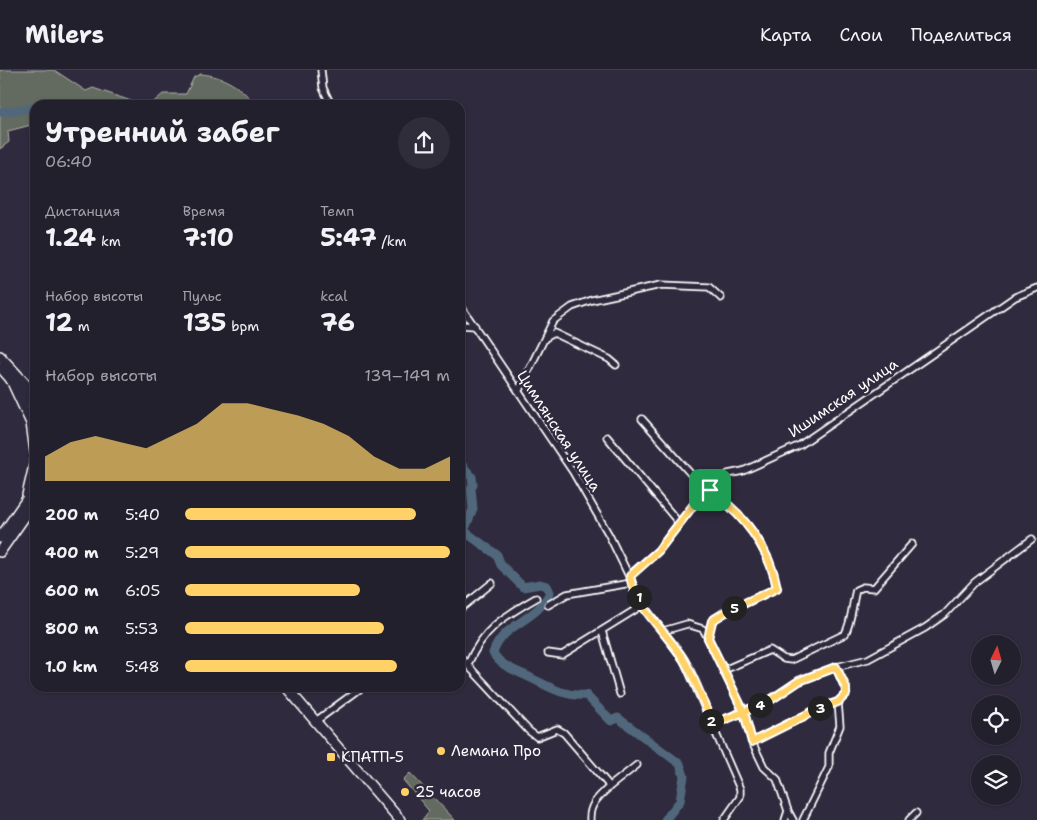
<!DOCTYPE html>
<html lang="ru">
<head>
<meta charset="utf-8">
<style>
	body { margin:0; font-family:"Shantell Sans",sans-serif; background:#2f2d3a; color:#f1f3f6; height:100vh; display:flex; flex-direction:column; font-size:19px; white-space:nowrap }
	* { box-sizing:border-box; margin:0 }
	p { font-size:16px; color:#a3a3aa }
	.icon { flex:none; width:28px; height:28px; fill:none; stroke:currentColor; stroke-width:2; stroke-linecap:round; stroke-linejoin:round }
	.map { position:relative; flex:1; overflow:hidden }
	.drawer { position:absolute; left:30px; top:30px; width:435px; height:592px; display:flex; flex-direction:column; background:#23202e; border-radius:15px; box-shadow:0 1px 4px #0004,0 0 0 1px #403e4a }
	.drawer>* { flex:none }
	.needle { width:32px; rotate:5deg }
	.buttons { position:absolute; left:971px; top:565px; display:grid; gap:10px }
	.buttons a { display:grid; place-items:center; width:50px; height:50px; border-radius:50%; background:#23202e; box-shadow:0 1px 4px #0004,0 0 0 1px #403e4a; font-size:25px }
	.pin { position:absolute; display:grid; place-items:center; width:42px; height:42px; color:#fff; margin:-21px; border-radius:10px; box-shadow:0 2px 8px #0006 }
	.km { position:absolute; width:25px; height:25px; margin:-12px; border-radius:50%; background:#222; color:#fff; font-size:14px; line-height:25px; text-align:center }
	.round { display:grid; place-items:center; flex:none; width:52px; height:52px; border-radius:26px; background:#2f2d3a }
	.overview { display:flex; align-items:center; justify-content:space-between; height:85px; padding:0 15px }
	h1 { font-size:28px; font-weight:700; line-height:38px }
	.metrics { display:grid; grid-template-columns:repeat(3,1fr); gap:8px; height:85px; padding:5px 15px }
	.metrics div { display:grid; align-content:center }
	.metrics b { font-size:25px; font-weight:700 }
	.metrics small { font-size:14px; font-weight:400 }
	.metrics p { font-size:14px }
	.chart { height:140px; padding:10px 15px }
	.chart p { display:flex; justify-content:space-between }
	.chart svg { width:100%; height:90px; margin-top:5px; fill:#ffd166; opacity:.7 }
	ul { padding:0 15px; list-style:none; font-size:16px }
	li { display:grid; grid-template-columns:80px 60px 1fr; align-items:center; height:38px }
	li i { height:12px; border-radius:6px; background:#ffd166 }
	header { display:flex; align-items:center; gap:30px; box-sizing:border-box; height:70px; padding:0 25px; background:#23202e; border-bottom:1px solid #403e4a }
	header strong { font-size:24px }
	nav { display:flex; gap:28px; margin-inline-start:auto; font-size:18px }
	.map>svg:first-child { display:block }
	.green { fill:#636a5e; stroke:#b1b4ae }
	.lines { fill:none; stroke-linecap:round; stroke-linejoin:round }
	.river { stroke:#51687c; stroke-width:9 }
	.minor-casing { stroke:#fff; stroke-width:9 }
	.primary-casing { stroke:#fff; stroke-width:12 }
	.minor { stroke:#2f2a3d; stroke-width:5.5 }
	.primary { stroke:#2f2a3d; stroke-width:9 }
	.route-casing { stroke:#fff; stroke-width:10 }
	.route { stroke:#ffd166; stroke-width:6 }
	.poi-dot { fill:#ffd166; stroke:#2f2a3d; stroke-width:2 }
	.labels { text-anchor:middle; stroke-width:5; stroke-linejoin:round; paint-order:stroke }
	.street-label { font-size:15px; fill:#fff; stroke:#2f2a3d }
	.poi-label { font-size:15px; fill:#fff; stroke:#2f2a3d; text-anchor:start }
</style>
</head>
<body>
<header>
<strong>Milers</strong>
<nav><a>Карта</a><a>Слои</a><a>Поделиться</a></nav>
</header>
<div class="map">
<svg width="1037" height="750" viewBox="0 0 1037 750">
	<rect width="100%" height="100%" fill="#2f2a3d"/>
	<filter id="ink" filterUnits="userSpaceOnUse"><feTurbulence type="fractalNoise" baseFrequency=".02" numOctaves="2"/><feDisplacementMap in="SourceGraphic" scale="10" xChannelSelector="R" yChannelSelector="G"/><feConvolveMatrix kernelMatrix="1 2 1 2 8 2 1 2 1" color-interpolation-filters="sRGB"/></filter>
	<g filter="url(#ink)">
		<g class="green">
			<polygon points="0,0 54,0 86,21 93,18 143,35 35,35 35,54 8,61 9,72 0,79"/>
			<path d="M201,4c23,2 40,13 55,31h-106l13,-11h23l8,-17z"/>
			<polygon points="410,703 455,750 422,750 429,741 403,710"/>
		</g>
		<g class="lines">
			<g class="river">
				<polyline points="70,35 78,35"/>
				<polyline points="193,35 202,35"/>
				<polyline points="0,42 35,38"/>
				<path d="M460,393l12,14 1,8 -2,3 2,21 -9,22 33,24 4,10 22,22 17,-3 7,2 3,6c-14,31 -46,29 -57,61 8,14 24,18 38,25 18,9 34,19 55,17l25,26 7,-3 62,46 4,12 -4,25 -15,19"/>
			</g>
			<defs>
				<g id="minor">
					<polyline points="321,0 323,18 331,35"/>
					<polyline points="460,235 573,402 609,465 643,535 684,590 740,719 740,727 724,750"/>
					<polyline points="460,255 475,256"/>
					<polyline points="545,268 554,263 609,289 616,295"/>
					<polyline points="519,320 553,251 572,237 592,230 661,215 709,217 721,228"/>
					<polyline points="642,349 705,420"/>
					<polyline points="607,367 679,453"/>
					<polyline points="630,505 658,481 705,420 710,420 728,404 743,401 800,375 1015,227 1037,218"/>
					<polyline points="548,535 567,524 631,513"/>
					<polyline points="460,539 492,513"/>
					<polyline points="602,561 620,624"/>
					<path d="M663,561l24,-7 16,5 5,9 4,-17 3,-3 62,-30c-7,-40 -35,-75 -67,-98"/>
					<polyline points="708,568 744,643 752,672 764,697 777,709 788,741 785,750"/>
					<polyline points="548,583 562,585 643,535"/>
					<path d="M460,587l69,74 8,6 20,-8 7,4 43,50 2,4c-10,10 -20,17 -19,33"/>
					<path d="M468,594c16,-36 35,-47 68,-66"/>
					<path d="M724,600l46,-20 14,9 7,1 54,-26c7,-13 7,-30 11,-44l7,-3 11,1 38,-44"/>
					<polyline points="316,651 361,618"/>
					<polyline points="713,654 772,629 799,611 836,597 868,589 925,558 945,544 975,512 1032,469"/>
					<polyline points="752,672 818,639 838,632"/>
					<polyline points="609,717 637,695"/>
					<polyline points="788,741 793,750"/>
					<polyline points="803,750 829,697 829,683 840,656 838,632 846,624 845,618 836,597"/>
					<polyline points="909,750 916,743"/>
				</g>
				<g id="primary">
					<polyline points="0,286 35,324"/>
					<polyline points="0,297 35,337"/>
					<polyline points="11,310 31,353 35,382"/>
					<polyline points="27,425 35,391"/>
					<polyline points="0,468 35,417"/>
					<polyline points="0,482 35,432"/>
					<polyline points="287,618 400,750"/>
				</g>
			</defs>
			<use href="#minor" class="minor-casing"/>
			<use href="#primary" class="primary-casing"/>
			<use href="#minor" class="minor"/>
			<use href="#primary" class="primary"/>
		</g>
	</g>
	<g class="lines" filter="url(#ink)">
		<defs>
			<path id="route" d="M710,420h-5l-47,61 -28,25c5,32 38,57 54,84 12,20 19,43 29,64l31,-12 8,30 66,-33 20,-7 8,-8v-6l-10,-21 -37,14 -27,18 -28,13 -36,-74 4,-17 13,-9 52,-24c-7,-40 -35,-75 -67,-98"/>
		</defs>
		<use href="#route" class="route-casing"/>
		<use href="#route" class="route"/>
	</g>
	<g class="poi-dot">
		<circle cx="441" cy="681" r="5"/>
		<rect x="326" y="682" width="10" height="10" rx="2.5"/>
		<circle cx="405" cy="722" r="5"/>
	</g>
	<g class="labels">
		<g class="street-label">
			<text transform="translate(843 328) rotate(-34)" y="5">Ишимская улица</text>
			<text transform="translate(559 361) rotate(57)" y="5">Цимлянская улица</text>
		</g>
		<g class="poi-label">
			<text x="451" y="686">Лемана Про</text>
			<text x="341" y="692">КПАТП-5</text>
			<text x="415" y="727">25 часов</text>
		</g>
	</g>
</svg>
<div class="buttons">
<a><svg class="needle" viewBox="-14 -14 28 28"><path d="M0-13l5 13h-10z" fill="#e53935"/><path d="M0 13l5-13h-10z" fill="#a3a3aa"/></svg></a>
<a><svg class="icon" aria-label="locate" viewBox="0 0 24 24"><circle cx="12" cy="12" r="6"/><path d="M12 2v4M12 18v4M2 12h4M18 12h4"/></svg></a>
<a><svg class="icon" aria-label="layers" viewBox="0 0 24 24"><path d="M12 4l9 5-9 5-9-5zM3 14l9 5 9-5"/></svg></a>
</div>
<div class="pin" style="left:710px;top:420px;background:#1e9e55"><svg class="icon" aria-label="arrive" viewBox="0 0 24 24"><path d="M6 21V4h12l-3 4 3 4H6"/></svg></div>
<b class="km" style="left:639px;top:527px">1</b>
<b class="km" style="left:711px;top:651px">2</b>
<b class="km" style="left:820px;top:638px">3</b>
<b class="km" style="left:760px;top:635px">4</b>
<b class="km" style="left:734px;top:538px">5</b>
<section class="drawer">
<div class="overview"><div><h1>Утренний забег</h1><p>06:40</p></div><a class="round"><svg class="icon" aria-label="share" viewBox="0 0 24 24"><path d="M12 15V3M7 8l5-5 5 5M5 13v7h14v-7"/></svg></a></div>
<div class="metrics">
<div><p>Дистанция</p><b>1.24<small> km</small></b></div>
<div><p>Время</p><b>7:10</b></div>
<div><p>Темп</p><b>5:47<small> /km</small></b></div>
</div>
<div class="metrics">
<div><p>Набор высоты</p><b>12<small> m</small></b></div>
<div><p>Пульс</p><b>135<small> bpm</small></b></div>
<div><p>kcal</p><b>76</b></div>
</div>
<div class="chart"><p><span>Набор высоты</span>139–149 m</p>
<svg viewBox="0 0 160 44" preserveAspectRatio="none"><path d="M0 44V32L10 25L20 22L30 25L40 28L50 22L60 16L70 6L80 6L90 9L100 12L110 16L120 22L130 32L140 38L150 38L160 32V44z"/></svg>
</div>
<ul>
<li><b>200 m</b>5:40<i style="width:87%"></i></li>
<li><b>400 m</b>5:29<i style="width:100%"></i></li>
<li><b>600 m</b>6:05<i style="width:66%"></i></li>
<li><b>800 m</b>5:53<i style="width:75%"></i></li>
<li><b>1.0 km</b>5:48<i style="width:80%"></i></li>
</ul>
</section>
</div>
</body>
</html>
